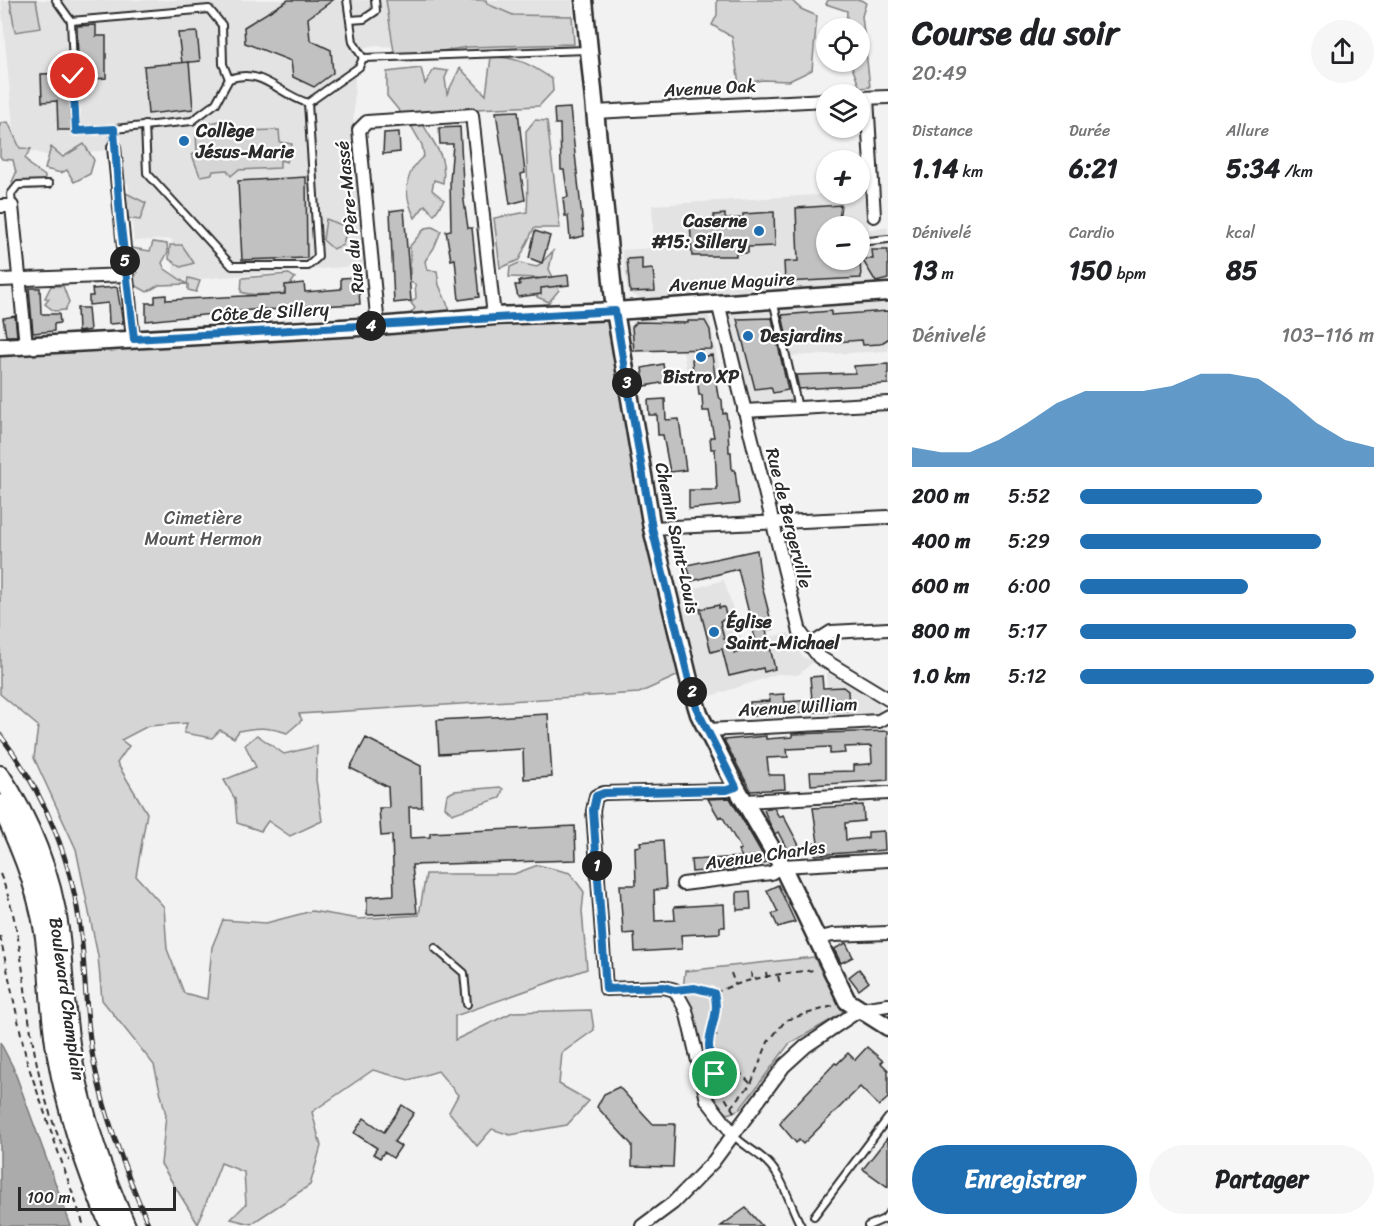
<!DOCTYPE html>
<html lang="fr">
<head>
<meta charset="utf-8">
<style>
	body { margin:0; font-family:Sriracha,sans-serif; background:#f6f6f6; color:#202124; height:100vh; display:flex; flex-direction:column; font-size:22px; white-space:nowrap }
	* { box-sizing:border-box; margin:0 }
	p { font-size:20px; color:#757577 }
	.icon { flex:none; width:33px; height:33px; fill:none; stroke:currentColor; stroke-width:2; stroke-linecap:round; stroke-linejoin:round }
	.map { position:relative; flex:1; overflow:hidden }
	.details { display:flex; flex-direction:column; background:#fff; width:510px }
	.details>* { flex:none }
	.fabs { position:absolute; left:816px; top:18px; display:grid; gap:12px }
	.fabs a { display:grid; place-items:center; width:54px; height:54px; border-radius:50%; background:#fff; box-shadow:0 2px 4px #0004; font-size:30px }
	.scale { position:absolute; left:18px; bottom:15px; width:158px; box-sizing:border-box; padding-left:6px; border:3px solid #2b2b2b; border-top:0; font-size:16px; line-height:21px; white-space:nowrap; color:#2b2b2b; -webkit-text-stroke:4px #fff; paint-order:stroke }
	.pin { position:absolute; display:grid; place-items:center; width:51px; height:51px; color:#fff; margin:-26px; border:3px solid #fff; border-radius:50%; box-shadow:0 2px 6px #0007 }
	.km { position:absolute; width:30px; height:30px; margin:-15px; border-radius:50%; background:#222; color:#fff; font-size:16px; line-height:30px; text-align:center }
	.round { display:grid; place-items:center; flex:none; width:63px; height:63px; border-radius:32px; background:#f6f6f6 }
	.head { display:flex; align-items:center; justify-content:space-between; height:102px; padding:0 24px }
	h1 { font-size:33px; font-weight:700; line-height:45px }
	.stats { display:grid; grid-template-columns:repeat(3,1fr); gap:9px; height:102px; padding:6px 24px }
	.stats div { display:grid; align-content:center }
	.stats b { font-size:26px; font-weight:700 }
	.stats small { font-size:16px; font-weight:400 }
	.stats p { font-size:16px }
	.chart { height:168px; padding:12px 24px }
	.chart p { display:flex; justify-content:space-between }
	.chart svg { width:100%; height:108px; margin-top:6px; fill:#1f6fb2; opacity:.7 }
	.button { display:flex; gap:12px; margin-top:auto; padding:12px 24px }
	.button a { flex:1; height:69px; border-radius:36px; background:#1f6fb2; color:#fff; font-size:24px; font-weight:700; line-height:69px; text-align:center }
	.button a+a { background:#f6f6f6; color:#202124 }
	ul { padding:0 24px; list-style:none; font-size:20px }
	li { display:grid; grid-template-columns:96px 72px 1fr; align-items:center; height:45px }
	li i { height:15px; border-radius:8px; background:#1f6fb2 }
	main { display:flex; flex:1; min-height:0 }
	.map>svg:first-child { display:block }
	.built { fill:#e3e3e3; fill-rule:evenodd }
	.green { fill:#d5d5d5; stroke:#808080; stroke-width:1.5 }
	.water { fill:#ababab; stroke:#787878; stroke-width:1.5 }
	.building { fill:#c1c1c1; stroke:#2b2b2b; stroke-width:1.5 }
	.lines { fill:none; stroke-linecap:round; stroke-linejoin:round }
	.lane-casing { stroke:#2b2b2b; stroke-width:10 }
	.street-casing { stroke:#2b2b2b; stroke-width:16 }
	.secondary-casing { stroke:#2b2b2b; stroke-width:21 }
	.primary-casing { stroke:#2b2b2b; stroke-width:22 }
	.path { stroke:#2b2b2b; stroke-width:2; stroke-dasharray:6 4.5; stroke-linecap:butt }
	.lane { stroke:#fff; stroke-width:6 }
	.street { stroke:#fff; stroke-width:12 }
	.secondary { stroke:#fff; stroke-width:16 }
	.primary { stroke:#fff; stroke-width:18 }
	.rail-casing { stroke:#2b2b2b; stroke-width:5 }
	.rail { stroke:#fff; stroke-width:3; stroke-dasharray:9; stroke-linecap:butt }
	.route-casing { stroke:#fff; stroke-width:12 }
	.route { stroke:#1f6fb2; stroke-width:8 }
	.poi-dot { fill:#1f6fb2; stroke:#fff; stroke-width:2 }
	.labels { text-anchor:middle; stroke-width:4.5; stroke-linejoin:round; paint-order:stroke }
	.street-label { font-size:18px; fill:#2b2b2b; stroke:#fff }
	.poi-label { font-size:18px; font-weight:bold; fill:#2b2b2b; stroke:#fff; text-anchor:start }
	.park-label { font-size:18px; fill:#565656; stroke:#fff }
</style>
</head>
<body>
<main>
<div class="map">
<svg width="888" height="1226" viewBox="0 0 888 1226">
	<rect width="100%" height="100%" fill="#f2f2f2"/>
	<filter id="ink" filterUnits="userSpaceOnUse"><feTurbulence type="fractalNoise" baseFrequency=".0167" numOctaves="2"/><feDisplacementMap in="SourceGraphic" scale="12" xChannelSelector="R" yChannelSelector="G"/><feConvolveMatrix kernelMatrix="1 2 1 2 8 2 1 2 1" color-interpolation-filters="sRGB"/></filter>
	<g filter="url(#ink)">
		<g class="built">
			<polygon points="1,0 572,0 576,50 497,51 378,46 356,48 353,136 368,265 174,281 172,239 134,241 128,183 116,184 113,150 46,155 15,146"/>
			<path d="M867,192l2,37 19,-2v124l-98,5 4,45 -50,10 -26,-107 -60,2 -30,-13 -6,-43 32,-2 -2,-43zM826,226h34v34h-34z"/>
			<polygon points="709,316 720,372 687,374 683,350 630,352 630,327 636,319"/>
			<polygon points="724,580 743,642 789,633 802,656 813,662 798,675 778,674 705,698 679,593"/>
			<polygon points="826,672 865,693 880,704 880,711 876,715 828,716"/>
		</g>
		<g class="green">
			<polygon points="10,0 36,0 41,28 15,32"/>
			<polygon points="386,0 486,0 487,4 513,15 572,16 574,44 468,47 395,58"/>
			<polygon points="717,0 791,0 801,9 817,16 812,70 789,81 763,80 739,84 732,37 712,25 717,15"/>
			<polygon points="828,0 861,0 866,3 862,16 870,87 860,88 850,62 860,62 860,28 846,28 847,11 826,4"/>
			<path d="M491,57c27,0 39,7 61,22l1,12 -14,15 -104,5 -13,11c12,24 25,32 21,61l-9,-3 -2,10 12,10 -10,15 -9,-10 -10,13c-11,-22 -12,-45 9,-62l-2,-11 -12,-21 -23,-28v-24l34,-4 4,16 9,-15 14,2 -3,7 2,16 13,-26 26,27z"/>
			<polygon points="223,120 233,131 279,130 280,142 292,144 287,162 280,160 280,168 238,170 231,176 227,170 213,171 212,174 200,176 192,155 197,152 196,133 210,132 207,124"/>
			<path d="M535,120l12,1 13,107h-26l-15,32 -19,8 -6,-50 33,-6c2,-28 -1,-54 -1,-81z"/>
			<polygon points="8,122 20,148 31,149 25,158 31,166 45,176 44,188 28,189 12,182 16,173 13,160 2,159 0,156 0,123"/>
			<polygon points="84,144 94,160 90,174 74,182 67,170 61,173 45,169 51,147 63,157"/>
			<polygon points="124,192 146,203 140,220 126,218"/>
			<polygon points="326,219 347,227 343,245 333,249 323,240"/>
			<path d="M432,227l9,4 -7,17 -9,13 2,9 10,1 2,14 13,30 163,-4 64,364 -40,18 -340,21 3,6 -15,13c-18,-6 -30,-6 -48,-2l-5,7 -14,-8 -8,8 -28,-5 3,-10 -39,3 -27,14 8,6 -12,17 30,50 -11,63 28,31 3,42 17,44 23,6 5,-52 11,-27 43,3 46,-12 47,8 60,-4 7,-41h88l24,-9 32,8 14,19 -2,19 5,58 -132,47v24l58,-28 78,-2 3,20 -32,23 -3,31 30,17 -22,24 -57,10 -18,-6 -15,17 -28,-34 9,-17 -20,-24 -29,9 -36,-10 -61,42 9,34 -11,39 -59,39 -20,-5 15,-15 -2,-32 -23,-9 -23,61 -37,-60 5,-49 -12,-50 -52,-65 -4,-44 -22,-107 -42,-91 4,-32 -38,-32v-347l403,-23 12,-16 -4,-5 5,-5 -1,-14 -8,-3 -5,-6 8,-1v-28l15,-18z"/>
			<polygon points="153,242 167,244 168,252 162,263 165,269 187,284 188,278 200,281 196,292 188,290 188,284 159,285 147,292 131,283 137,273 132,262 131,248 150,251"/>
			<polygon points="170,245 182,245 194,263 181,267 169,259"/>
			<polygon points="553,251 549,269 559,290 549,302 537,297 538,278 509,277 510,267 519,263 537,267"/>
			<path d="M289,274l6,4 -14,18c-15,-5 -26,2 -40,-4l1,-14z"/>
			<polygon points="51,286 63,286 69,302 65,310 54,311 45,304 49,299 45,298"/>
			<polygon points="257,735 284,754 317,746 316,780 322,821 290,836 268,821 261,831 237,823 235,799 224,780 256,767 245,745"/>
			<polygon points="500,787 503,789 500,798 452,814 445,807 447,795 454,791"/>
			<polygon points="814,957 843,1013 789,1044 740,1109 728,1114 717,1104 703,1045 694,1031 683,990 685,971"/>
		</g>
		<polygon class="water" points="0,1042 13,1067 71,1226 0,1226"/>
		<g class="building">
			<polygon points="288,0 333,0 308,18 310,40 331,50 333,73 314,87 293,77 291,61 245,43 244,27"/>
			<polygon points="96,25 96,36 106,36 106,78 85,80 78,61 77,26"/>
			<polygon points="197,32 200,61 182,63 178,33"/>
			<polygon points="189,62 193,109 148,114 144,66"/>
			<polygon points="68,73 71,130 58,130 57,101 42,102 41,74"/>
			<polygon points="570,108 584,236 570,239 568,216 565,216 563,198 568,197 564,170 561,170 560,124 555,124 554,109"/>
			<polygon points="518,111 525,173 521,174 525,200 510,204 496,112"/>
			<polygon points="460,127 464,201 468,228 472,228 479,297 459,300 455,259 451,260 446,231 451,230 450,181 453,144 440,144 439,128"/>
			<polygon points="399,132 400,152 383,154 384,133"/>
			<polygon points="306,177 307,258 242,260 238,181"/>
			<polygon points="841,205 838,226 826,226 826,260 860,260 861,278 785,282 784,262 798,261 796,208"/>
			<polygon points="404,209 411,301 394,303 390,211"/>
			<polygon points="774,212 775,246 748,247 748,253 736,253 736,256 692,256 690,220 714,219 714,215 725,214 725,219 743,218 743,214"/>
			<polygon points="535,231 550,236 542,263 529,258"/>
			<polygon points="872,250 888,250 888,279 876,282 862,259 873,259"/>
			<polygon points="642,258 642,270 653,269 655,291 630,292 627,259"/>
			<polygon points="568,275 569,285 541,288 541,294 518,297 515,285 520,285 519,281"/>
			<polygon points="358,277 360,304 296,307 296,309 286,310 261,309 146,321 146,303 155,303 155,296 166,295 166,300 285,294 285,285 304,283 305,292 341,289 341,278"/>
			<polygon points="117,287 123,323 109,324 108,303 89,305 89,296 93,296 92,289"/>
			<polygon points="29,288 40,288 41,314 59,314 60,323 54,324 54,331 33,333"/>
			<polygon points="77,308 88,308 90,330 78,332"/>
			<polygon points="831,311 831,315 888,311 888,339 880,344 863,345 862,340 835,342 835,333 800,334 800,337 787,338 782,315"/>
			<polygon points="15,316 17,336 6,336 3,318"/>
			<polygon points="772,318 788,390 773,393 771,387 755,389 737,319"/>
			<polygon points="688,321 705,321 710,330 712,349 634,351 632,327 637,322 688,323"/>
			<polygon points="712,355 718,396 722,400 723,414 726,413 728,427 729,452 731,452 732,470 735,470 739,504 689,509 689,490 717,490 715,449 711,449 710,437 714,437 709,411 703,411 702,395 699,395 697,374 693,374 692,359"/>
			<polygon points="663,364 666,382 645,386 642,368"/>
			<polygon points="888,364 888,384 799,389 796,375 855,373 854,366"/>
			<polygon points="665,399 666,420 679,419 686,470 670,472 663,435 658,435 657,415 649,415 648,400"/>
			<polygon points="757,550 761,582 773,629 766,630 775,669 764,672 763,668 729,676 722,649 711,652 700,609 719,605 719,608 724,607 727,619 720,621 724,639 730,637 734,653 758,650 738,569 692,581 687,565"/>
			<polygon points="822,676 823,688 843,687 848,691 849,710 750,716 750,702 770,701 769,695 784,694 785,702 812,700 810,677"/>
			<polygon points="548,714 552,777 524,779 523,749 439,754 437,720"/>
			<polygon points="888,731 888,780 811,785 810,772 854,771 854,765 869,764 872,762 871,746 844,747 845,753 830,754 830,747 787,749 788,757 767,758 769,775 784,775 785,789 751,791 724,740 766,736 766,739 792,737 792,734"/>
			<polygon points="366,738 421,766 422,807 409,807 410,838 430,837 430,833 575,826 576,860 412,865 417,913 367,915 367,897 394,895 392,835 381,836 379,808 389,808 388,787 350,768"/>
			<polygon points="730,798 767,862 755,867 749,855 750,867 692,872 691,860 742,857 738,850 741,849 722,816 719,818 708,799"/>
			<polygon points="863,805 864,821 845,823 846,840 868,838 868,832 884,831 885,850 815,855 814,843 818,843 813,808"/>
			<polygon points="768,808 774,808 779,817 783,815 802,851 791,857 778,832 775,834 769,822 764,810"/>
			<polygon points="663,840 666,889 654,890 655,921 675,920 674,907 724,904 725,927 720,927 720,933 681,935 682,949 635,952 634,933 623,934 620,885 636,885 635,847 641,846 640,842"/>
			<polygon points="778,885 795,922 778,927 772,914 778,912 767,890"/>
			<polygon points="750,891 751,909 737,910 737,892"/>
			<polygon points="846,943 853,957 841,963 834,949"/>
			<polygon points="859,969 869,982 859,990 849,977"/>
			<polygon points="867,1047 883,1061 881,1063 888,1070 888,1098 879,1106 860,1087 803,1144 799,1140 796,1143 780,1124 783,1118 835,1063 837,1064 848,1053 855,1060"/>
			<polygon points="619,1087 653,1124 675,1124 673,1167 632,1166 632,1145 597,1107 604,1094"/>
			<polygon points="402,1105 414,1113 394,1142 401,1146 393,1158 384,1152 380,1158 373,1154 377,1148 354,1133 364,1118 384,1132"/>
			<polygon points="888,1137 888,1187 863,1169"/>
			<polygon points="746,1208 762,1226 721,1226"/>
		</g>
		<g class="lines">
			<defs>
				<g id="lane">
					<polyline points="56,0 71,21 76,131 114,129 114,147"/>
					<polyline points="347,0 353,42 363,58"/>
					<polyline points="350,20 364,19 376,11 375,0"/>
					<polyline points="71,21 209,9 222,25 223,64 229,79"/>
					<polyline points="363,58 587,50"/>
					<polyline points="308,103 359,67 363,58"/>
					<polyline points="145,125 147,173 232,266 308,266 318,257 308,103"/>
					<path d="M114,129l78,-8 24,-18 13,-24c33,-12 49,15 79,24"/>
					<polyline points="12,206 11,194 18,185 49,184"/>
					<polyline points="860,242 888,239"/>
					<polyline points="773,300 798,408"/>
					<polyline points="435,948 464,973 467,1004"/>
					<path d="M733,1135c11,11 24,17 34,27 17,16 23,44 34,64"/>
					<polyline points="814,1216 888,1118"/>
					<polyline points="868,1226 884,1219 888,1214"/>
				</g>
				<g id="street">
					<polyline points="860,98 888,97"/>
					<polyline points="867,98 874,216"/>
					<polyline points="595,112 826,100"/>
					<polyline points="114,147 133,339"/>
					<polyline points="0,206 12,206 26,345"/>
					<polyline points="0,280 126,275"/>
					<polyline points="718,303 800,632 819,657 888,699"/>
					<polyline points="378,326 359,130 367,122 472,115 494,316"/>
					<polyline points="744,411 888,403"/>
					<polyline points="652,528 888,517"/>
					<polyline points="809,646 831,632 888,629"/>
					<polyline points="708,730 879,721 888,716"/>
					<polyline points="745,801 888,793"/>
					<polyline points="683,884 771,873 782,866 888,860"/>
					<polyline points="816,939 833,935 888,933"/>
					<polyline points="733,1134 707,1100 686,1010 675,990 664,987 606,989 593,811 596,796 604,793 727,790 736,787"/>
					<polyline points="642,1226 673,1203 713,1162 784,1066 806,1046 861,1009 888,1005"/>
				</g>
				<g id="secondary">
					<polyline points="584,0 615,311 652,528 691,688 699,714 736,787 782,866 847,1001 888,1027"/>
					<polyline points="0,347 378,326 494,316 615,311 888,292"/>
				</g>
				<g id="primary">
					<path d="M0,775c30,44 52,101 59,154 5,42 5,85 13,127 11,58 30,116 54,170"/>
					<path d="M0,804c23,48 43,98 47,152 3,33 4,67 10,100 10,58 30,116 53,170"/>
				</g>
			</defs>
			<use href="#lane" class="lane-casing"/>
			<use href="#street" class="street-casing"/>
			<use href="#secondary" class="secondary-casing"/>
			<use href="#primary" class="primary-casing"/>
			<g class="path">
				<path d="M0,874c23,54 22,112 33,169 7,42 18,80 36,118"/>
				<polyline points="0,936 27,1062 84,1226"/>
				<polyline points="751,972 752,981"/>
				<polyline points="766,972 767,978"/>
				<polyline points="731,973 735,984"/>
				<polyline points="778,976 780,984"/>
				<path d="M688,989l27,4c5,19 -4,32 -6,51 -2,23 14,52 27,71"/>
				<path d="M715,993c31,-15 67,-20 101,-23"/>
				<polyline points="712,1033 720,1037"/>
				<polyline points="737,1066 739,1072"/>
				<polyline points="721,1085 739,1072 751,1084"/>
				<polyline points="731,1107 751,1084 768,1042 786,1020 836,1005"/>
			</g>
			<use href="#lane" class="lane"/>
			<use href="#street" class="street"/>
			<use href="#secondary" class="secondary"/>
			<use href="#primary" class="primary"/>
			<defs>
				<path id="rail" d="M0,735c45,58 73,127 81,200 5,41 4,82 12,123 11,58 33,114 56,168"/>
			</defs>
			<use href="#rail" class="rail-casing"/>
			<use href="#rail" class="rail"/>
		</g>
	</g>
	<g class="lines" filter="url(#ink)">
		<defs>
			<path id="route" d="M73,76l3,55 38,-2 6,89 14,121 481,-28 37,217 39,160 8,26 37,73 -9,3 -123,3 -8,3 -3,14 13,179 58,-2 11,3 20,-2 19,5c6,20 -4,33 -5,52 0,10 4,20 6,29"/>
		</defs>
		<use href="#route" class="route-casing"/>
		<use href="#route" class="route"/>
	</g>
	<g class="poi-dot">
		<circle cx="184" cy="141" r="6"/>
		<circle cx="759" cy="231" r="6"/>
		<circle cx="748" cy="336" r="6"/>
		<circle cx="701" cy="357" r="6"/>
		<circle cx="714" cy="632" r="6"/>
	</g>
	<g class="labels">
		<g class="street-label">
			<text transform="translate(710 88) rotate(-3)" y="6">Avenue Oak</text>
			<text transform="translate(350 217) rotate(-96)" y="6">Rue du Père-Massé</text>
			<text transform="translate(732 282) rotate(-3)" y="6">Avenue Maguire</text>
			<text transform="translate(270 312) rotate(-3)" y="6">Côte de Sillery</text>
			<text transform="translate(789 518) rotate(76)" y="6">Rue de Bergerville</text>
			<text transform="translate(677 538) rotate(78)" y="6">Chemin Saint-Louis</text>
			<text transform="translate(798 707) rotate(-3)" y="6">Avenue William</text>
			<text transform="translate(765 855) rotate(-8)" y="6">Avenue Charles</text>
			<text transform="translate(67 999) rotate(82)" y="6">Boulevard Champlain</text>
		</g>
		<g class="poi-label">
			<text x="196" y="137">Collège<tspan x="196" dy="21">Jésus-Marie</tspan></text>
			<text x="747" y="227" text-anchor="end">Caserne<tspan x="747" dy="21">#15: Sillery</tspan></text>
			<text x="760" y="342">Desjardins</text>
			<text x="701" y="383" text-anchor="middle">Bistro XP</text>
			<text x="726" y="628">Église<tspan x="726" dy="21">Saint-Michael</tspan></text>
		</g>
		<g class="park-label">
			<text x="203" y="524">Cimetière<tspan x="203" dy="21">Mount Hermon</tspan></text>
		</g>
	</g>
</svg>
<div class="fabs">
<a><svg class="icon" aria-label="locate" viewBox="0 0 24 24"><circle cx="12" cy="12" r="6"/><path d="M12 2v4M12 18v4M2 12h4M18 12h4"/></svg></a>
<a><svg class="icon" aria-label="layers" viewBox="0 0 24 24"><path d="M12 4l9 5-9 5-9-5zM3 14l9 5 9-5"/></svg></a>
<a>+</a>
<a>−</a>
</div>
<div class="scale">100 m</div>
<div class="pin" style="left:715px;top:1074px;background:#1e9e55"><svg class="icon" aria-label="arrive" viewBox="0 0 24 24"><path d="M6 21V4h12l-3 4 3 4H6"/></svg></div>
<div class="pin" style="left:73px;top:76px;background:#d93025"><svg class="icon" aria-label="check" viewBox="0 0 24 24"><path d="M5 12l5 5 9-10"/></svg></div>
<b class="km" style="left:597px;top:866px">1</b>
<b class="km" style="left:692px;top:692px">2</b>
<b class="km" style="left:627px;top:383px">3</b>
<b class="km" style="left:371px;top:326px">4</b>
<b class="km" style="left:125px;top:261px">5</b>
</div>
<section class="details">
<div class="head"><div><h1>Course du soir</h1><p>20:49</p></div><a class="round"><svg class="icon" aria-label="share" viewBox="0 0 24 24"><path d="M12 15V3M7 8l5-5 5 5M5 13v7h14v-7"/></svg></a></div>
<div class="stats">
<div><p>Distance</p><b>1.14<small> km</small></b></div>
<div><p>Durée</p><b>6:21</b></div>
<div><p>Allure</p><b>5:34<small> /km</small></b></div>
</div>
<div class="stats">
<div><p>Dénivelé</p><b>13<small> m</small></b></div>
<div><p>Cardio</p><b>150<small> bpm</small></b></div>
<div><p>kcal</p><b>85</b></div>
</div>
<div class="chart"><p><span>Dénivelé</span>103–116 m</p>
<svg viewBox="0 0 160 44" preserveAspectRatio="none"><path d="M0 44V36L10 38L20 38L30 33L40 26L50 18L60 13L70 13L80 13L90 11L100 6L110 6L120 8L130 16L140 26L150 33L160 36V44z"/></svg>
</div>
<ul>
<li><b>200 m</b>5:52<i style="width:62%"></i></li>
<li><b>400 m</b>5:29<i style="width:82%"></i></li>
<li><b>600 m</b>6:00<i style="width:57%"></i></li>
<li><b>800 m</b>5:17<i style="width:94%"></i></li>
<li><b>1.0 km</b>5:12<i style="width:100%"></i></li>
</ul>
<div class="button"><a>Enregistrer</a><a>Partager</a></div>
</section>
</main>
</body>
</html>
